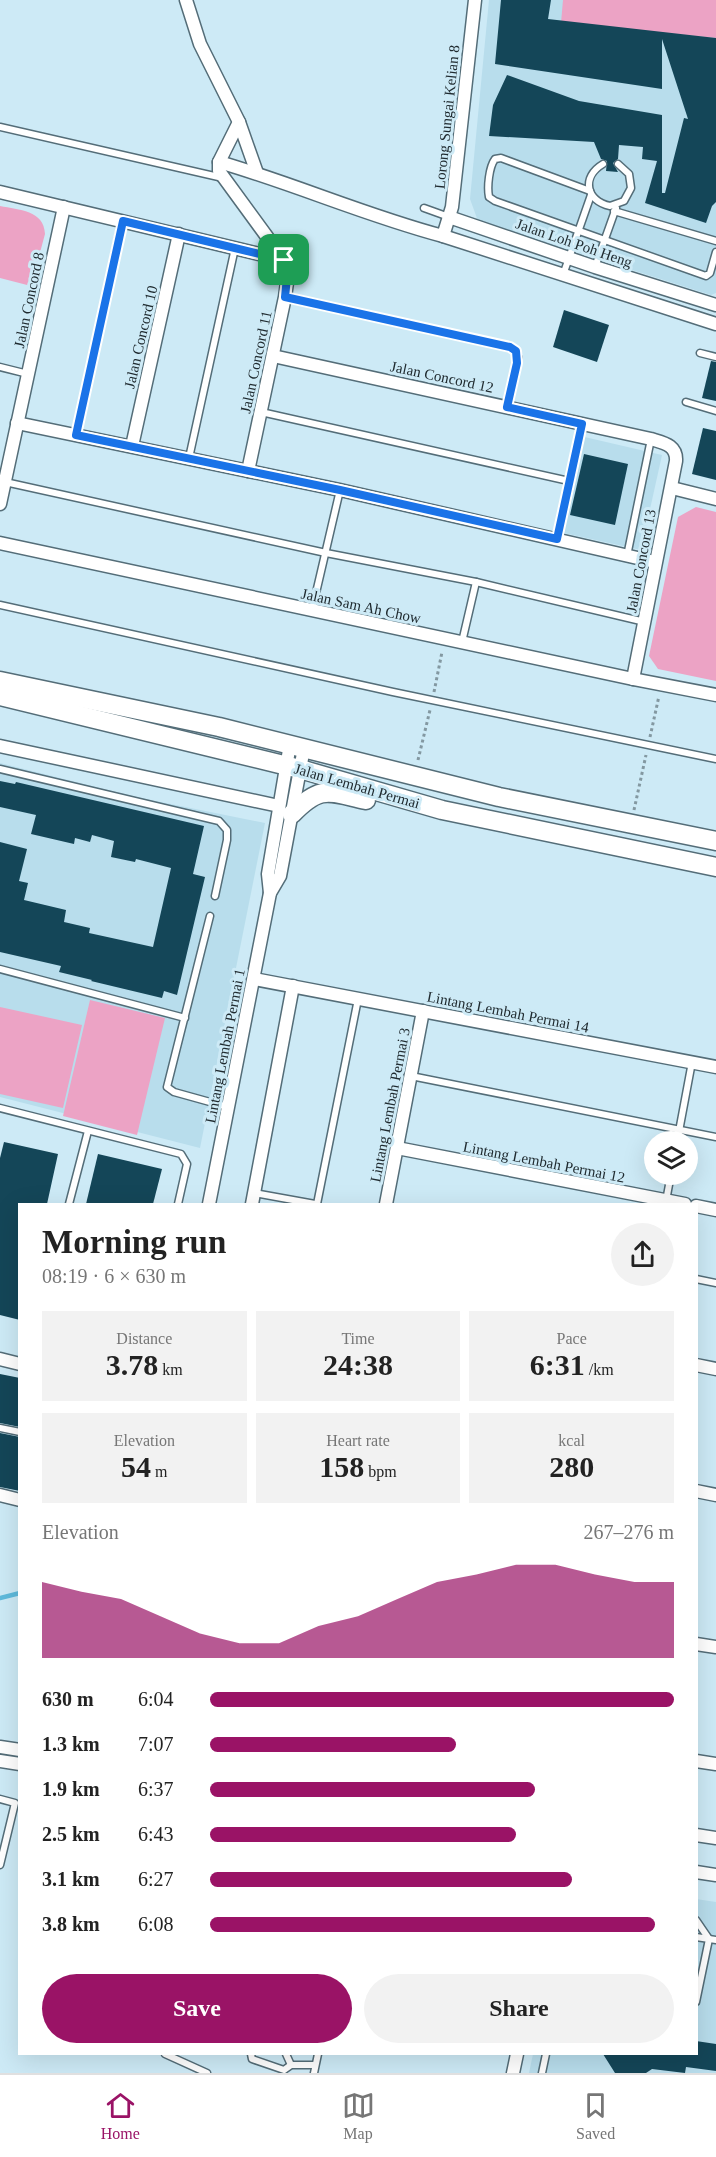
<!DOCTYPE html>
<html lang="en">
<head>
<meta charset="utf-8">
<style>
	body { margin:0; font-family:"Times New Roman",serif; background:#f2f2f2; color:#222; height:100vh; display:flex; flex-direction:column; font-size:22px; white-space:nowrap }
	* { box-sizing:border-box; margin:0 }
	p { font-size:20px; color:#767676 }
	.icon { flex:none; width:33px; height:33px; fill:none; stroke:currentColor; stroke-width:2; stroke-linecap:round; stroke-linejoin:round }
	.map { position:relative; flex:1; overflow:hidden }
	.panel { position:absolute; left:18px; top:1203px; width:680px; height:852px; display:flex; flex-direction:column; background:#fff; border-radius:0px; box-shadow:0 6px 24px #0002 }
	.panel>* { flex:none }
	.buttons { position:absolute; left:644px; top:1131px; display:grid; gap:12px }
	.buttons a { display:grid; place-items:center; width:54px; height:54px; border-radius:50%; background:#fff; box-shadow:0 6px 24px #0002; font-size:30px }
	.pin { position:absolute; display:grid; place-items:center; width:51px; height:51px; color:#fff; margin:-26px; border-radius:12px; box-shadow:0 3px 9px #0006 }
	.round { display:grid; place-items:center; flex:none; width:63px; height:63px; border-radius:32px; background:#f2f2f2 }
	.overview { display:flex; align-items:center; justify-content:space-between; height:102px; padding:0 24px }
	h1 { font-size:33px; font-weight:700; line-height:45px }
	.metrics { display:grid; grid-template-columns:repeat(3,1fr); gap:9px; height:102px; padding:6px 24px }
	.metrics div { display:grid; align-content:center; border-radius:0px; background:#f2f2f2; text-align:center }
	.metrics b { font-size:30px; font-weight:700 }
	.metrics small { font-size:16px; font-weight:400 }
	.metrics p { font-size:16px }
	.chart { height:168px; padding:12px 24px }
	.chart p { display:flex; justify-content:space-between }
	.chart svg { width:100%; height:108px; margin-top:6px; fill:#9a1366; opacity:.7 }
	.button { display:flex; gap:12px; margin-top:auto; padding:12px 24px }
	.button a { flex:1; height:69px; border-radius:36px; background:#9a1366; color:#fff; font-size:24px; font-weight:700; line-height:69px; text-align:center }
	.button a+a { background:#f2f2f2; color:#222 }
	ul { padding:0 24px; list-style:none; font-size:20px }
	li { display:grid; grid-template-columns:96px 72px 1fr; align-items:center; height:45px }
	li i { height:15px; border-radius:8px; background:#9a1366 }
	.tab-bar { display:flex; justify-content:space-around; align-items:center; height:84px; border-top:2px solid #e0e0e0; background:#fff; font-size:16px; color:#767676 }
	.tab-bar a { display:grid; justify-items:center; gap:3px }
	.tab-bar .active { color:#9a1366 }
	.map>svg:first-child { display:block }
	.built { fill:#b8ddec }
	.green { fill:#eca3c5 }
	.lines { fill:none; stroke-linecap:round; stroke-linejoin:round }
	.stream { stroke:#5fbadc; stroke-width:4.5 }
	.building { fill:#144658 }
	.lane-casing { stroke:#546d78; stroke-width:9 }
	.street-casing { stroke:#546d78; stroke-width:15 }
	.secondary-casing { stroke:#546d78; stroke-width:21 }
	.path { stroke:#8398a1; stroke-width:3; stroke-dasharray:3 3; stroke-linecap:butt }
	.lane { stroke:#fff; stroke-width:6 }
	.street { stroke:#fff; stroke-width:12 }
	.secondary { stroke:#fff; stroke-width:18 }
	.route-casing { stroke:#fff; stroke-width:12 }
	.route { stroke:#1a73e8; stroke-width:8 }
	.labels { text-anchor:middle; stroke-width:6; stroke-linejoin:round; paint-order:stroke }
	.street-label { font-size:15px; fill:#202b30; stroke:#cdeaf6 }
</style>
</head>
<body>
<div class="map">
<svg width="716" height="2073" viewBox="0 0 716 2073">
	<rect width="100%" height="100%" fill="#cdeaf6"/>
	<g class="built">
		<polygon points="489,0 716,0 716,293 711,295 478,221 470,199"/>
		<polygon points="576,435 662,455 641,550 555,531"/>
		<polygon points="0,763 136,797 265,823 200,1148 0,1097"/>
		<polygon points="696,1899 716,1902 716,2073 529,2073 533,2054 696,2054"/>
	</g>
	<g class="green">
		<polygon points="563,0 716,0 716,38 561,23"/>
		<path d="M0,206c19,4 44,4 45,28l-14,52 -31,-8z"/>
		<polygon points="696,507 716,512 716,681 658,669 649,656 678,517"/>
		<polygon points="90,1000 165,1018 137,1135 63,1116"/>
		<polygon points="0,1007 82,1025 63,1108 0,1094"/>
	</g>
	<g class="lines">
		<polyline class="stream" points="0,1598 20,1593"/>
	</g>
	<g class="building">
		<polygon points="501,0 551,0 548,19 716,38 716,202 712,206 706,223 645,203 657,161 642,159 643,147 619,145 618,159 613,163 618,172 606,171 607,161 601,159 594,142 489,136 493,105 507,75 579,101 662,115 662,193 665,193 684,118 688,119 662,39 662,89 495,64"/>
		<polygon points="564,310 609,325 597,362 553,347"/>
		<polygon points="711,361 716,362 716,401 702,398"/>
		<polygon points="703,428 716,431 716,480 692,474"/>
		<polygon points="584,454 628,464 615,525 570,515"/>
		<polygon points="0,781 15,784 16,782 204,826 193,874 205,877 177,995 164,991 162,998 91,981 92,980 59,972 61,966 0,952 0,842 27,849 19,881 28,883 24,900 66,910 64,922 90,928 89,933 153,947 171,868 136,859 135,862 111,857 114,841 92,835 90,842 75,838 74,844 31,834 36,815 0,807"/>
		<polygon points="4,1142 58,1154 47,1204 20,1204 20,1320 0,1315 0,1158"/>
		<polygon points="98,1154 162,1169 153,1204 86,1204"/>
		<polygon points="0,1374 20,1378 20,1427 0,1423"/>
		<polygon points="0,1433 20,1437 20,1491 0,1487"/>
		<polygon points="696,2041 716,2044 716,2071 686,2067 685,2073 652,2069 646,2073 615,2073 603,2054 696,2054"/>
	</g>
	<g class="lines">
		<defs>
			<g id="lane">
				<polyline points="0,127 223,178"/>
				<path d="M603,164c-22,13 -17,37 7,42l14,-5 7,-13 -2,-14 -11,-10"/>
				<path d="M590,191l-89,-33 -6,1c-6,8 -8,28 -6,38l6,4 211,75 4,-3 6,-21"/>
				<polyline points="424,208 449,217"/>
				<polyline points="614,211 716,241"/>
				<polyline points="595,267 616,208"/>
				<polyline points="563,275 591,195"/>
				<polyline points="285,297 510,347 516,351 518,357 507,407"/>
				<polyline points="700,353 716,357"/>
				<polyline points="0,367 28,374"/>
				<polyline points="686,402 716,411"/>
				<polyline points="261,412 569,481"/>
				<polyline points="76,435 122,221"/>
				<polyline points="189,458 235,248"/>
				<polyline points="5,482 326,553 476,582 645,622"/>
				<polyline points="557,539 582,424"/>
				<polyline points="627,556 651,439"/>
				<polyline points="0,605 393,692 716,759"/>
				<polyline points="312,610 340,490"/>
				<polyline points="462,642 476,582"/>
				<polyline points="0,769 219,821 227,830 227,840 215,896"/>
				<polyline points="210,916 167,1087 174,1092 228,1107"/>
				<polyline points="0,969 185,1018"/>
				<polyline points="411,1076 716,1137"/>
				<polyline points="0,1108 181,1154 187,1164 178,1204"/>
				<polyline points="677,1142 692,1062"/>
				<polyline points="254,1193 315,1204"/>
				<polyline points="666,1201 671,1174"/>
				<polyline points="69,1204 88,1131"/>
				<polyline points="317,1204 358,999"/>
				<polyline points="696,1279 716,1283"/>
				<polyline points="0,1428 20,1432"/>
				<polyline points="0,1799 15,1803 0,1865"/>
				<polyline points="696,1920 709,1939 696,2002"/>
				<polyline points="696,1937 716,1940"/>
				<polyline points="165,2054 207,2073"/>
				<polyline points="251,2054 252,2059 284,2070 291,2065 314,2065"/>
				<polyline points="286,2054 291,2065"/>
				<polyline points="314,2073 318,2054"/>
				<polyline points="542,2073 546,2054"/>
			</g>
			<g id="street">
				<polyline points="186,0 200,44 239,122 257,173"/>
				<path d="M219,162c76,22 148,54 224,74l273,88"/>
				<polyline points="0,192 284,260 219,171 219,162 239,122"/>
				<polyline points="449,217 595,267 716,305"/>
				<polyline points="443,236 452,207 475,0"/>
				<path d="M273,356l378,83c13,4 26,6 25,22l-43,218"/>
				<polyline points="17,423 340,490 655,562"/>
				<polyline points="132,446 179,234"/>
				<polyline points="248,471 285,297 289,268 284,260"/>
				<polyline points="672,488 716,499"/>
				<polyline points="0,504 64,207"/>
				<polyline points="0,543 633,679 716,695"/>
				<polyline points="0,746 279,806"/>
				<polyline points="270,893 268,874 290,744"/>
				<polyline points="254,979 716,1067"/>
				<polyline points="397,1148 685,1204"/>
				<polyline points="209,1204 270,893 280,876 304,748"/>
				<polyline points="252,1204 293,986"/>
				<polyline points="386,1204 423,1011"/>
				<polyline points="696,1206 716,1210"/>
				<polyline points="0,1359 20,1364"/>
				<polyline points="696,1365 716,1369"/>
				<polyline points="696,1491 716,1495"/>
				<polyline points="0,1495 20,1500"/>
				<polyline points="696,1644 716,1647"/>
				<polyline points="0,1747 20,1750"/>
				<polyline points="0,1761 20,1764"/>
				<polyline points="696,1761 716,1764"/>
				<polyline points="696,1835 716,1838"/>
				<polyline points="696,1872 716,1875"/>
				<polyline points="513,2073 517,2054"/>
			</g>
			<g id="secondary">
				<polyline points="0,681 219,727 499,797 716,841"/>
				<polyline points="0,696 300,769 442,810 716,867"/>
				<path d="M292,814c29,-30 37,-22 74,-14"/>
			</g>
		</defs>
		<use href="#lane" class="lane-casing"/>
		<use href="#street" class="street-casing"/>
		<use href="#secondary" class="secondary-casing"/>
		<g class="path">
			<polyline points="434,692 442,652"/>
			<polyline points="650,737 659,696"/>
			<polyline points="418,760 430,710"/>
			<polyline points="634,810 646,755"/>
		</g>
		<use href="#lane" class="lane"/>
		<use href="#street" class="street"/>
		<use href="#secondary" class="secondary"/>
	</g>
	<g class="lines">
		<defs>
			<polygon id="route" points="123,221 284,260 288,268 285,297 510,347 516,351 517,363 507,407 582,424 557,539 340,490 76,435"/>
		</defs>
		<use href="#route" class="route-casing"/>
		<use href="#route" class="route"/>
	</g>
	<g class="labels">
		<g class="street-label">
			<text transform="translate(447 117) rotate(-84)" y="5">Lorong Sungai Kelian 8</text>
			<text transform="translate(574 243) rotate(19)" y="5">Jalan Loh Poh Heng</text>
			<text transform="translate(29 300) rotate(-78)" y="5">Jalan Concord 8</text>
			<text transform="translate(141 337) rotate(-77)" y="5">Jalan Concord 10</text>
			<text transform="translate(256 362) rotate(-78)" y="5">Jalan Concord 11</text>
			<text transform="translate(442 377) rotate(12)" y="5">Jalan Concord 12</text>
			<text transform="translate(641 561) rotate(-79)" y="5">Jalan Concord 13</text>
			<text transform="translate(361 606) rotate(12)" y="5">Jalan Sam Ah Chow</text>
			<text transform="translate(357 786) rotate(16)" y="5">Jalan Lembah Permai</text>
			<text transform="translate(508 1012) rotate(11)" y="5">Lintang Lembah Permai 14</text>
			<text transform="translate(225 1046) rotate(-79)" y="5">Lintang Lembah Permai 1</text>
			<text transform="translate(390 1105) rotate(-79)" y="5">Lintang Lembah Permai 3</text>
			<text transform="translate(544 1162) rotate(11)" y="5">Lintang Lembah Permai 12</text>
		</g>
	</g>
</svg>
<div class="buttons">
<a><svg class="icon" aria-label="layers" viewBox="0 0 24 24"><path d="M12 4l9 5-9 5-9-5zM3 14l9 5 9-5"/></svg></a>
</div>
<div class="pin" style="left:284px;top:260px;background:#1e9e55"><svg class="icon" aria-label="arrive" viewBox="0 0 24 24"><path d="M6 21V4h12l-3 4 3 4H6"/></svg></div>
<section class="panel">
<div class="overview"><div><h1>Morning run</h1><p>08:19 · 6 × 630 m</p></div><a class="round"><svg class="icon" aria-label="share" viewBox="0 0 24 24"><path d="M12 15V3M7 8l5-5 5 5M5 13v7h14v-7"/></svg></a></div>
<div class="metrics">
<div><p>Distance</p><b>3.78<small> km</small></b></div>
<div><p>Time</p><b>24:38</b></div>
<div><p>Pace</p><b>6:31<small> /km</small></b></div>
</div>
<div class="metrics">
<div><p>Elevation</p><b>54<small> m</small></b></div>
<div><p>Heart rate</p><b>158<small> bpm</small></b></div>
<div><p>kcal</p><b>280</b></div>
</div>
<div class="chart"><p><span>Elevation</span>267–276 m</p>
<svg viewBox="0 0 160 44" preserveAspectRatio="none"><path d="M0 44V13L10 17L20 20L30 27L40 34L50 38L60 38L70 31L80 27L90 20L100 13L110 10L120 6L130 6L140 10L150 13L160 13V44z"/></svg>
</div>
<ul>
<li><b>630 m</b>6:04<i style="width:100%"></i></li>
<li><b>1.3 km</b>7:07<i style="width:53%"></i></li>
<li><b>1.9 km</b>6:37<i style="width:70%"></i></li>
<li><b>2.5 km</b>6:43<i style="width:66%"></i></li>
<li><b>3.1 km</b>6:27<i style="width:78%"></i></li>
<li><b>3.8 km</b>6:08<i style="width:96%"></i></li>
</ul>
<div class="button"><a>Save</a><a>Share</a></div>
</section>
</div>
<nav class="tab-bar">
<a class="active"><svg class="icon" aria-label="home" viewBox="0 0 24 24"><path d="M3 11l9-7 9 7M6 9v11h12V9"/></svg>Home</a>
<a><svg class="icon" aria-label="map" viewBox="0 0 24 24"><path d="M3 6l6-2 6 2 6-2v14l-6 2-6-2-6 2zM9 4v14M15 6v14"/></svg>Map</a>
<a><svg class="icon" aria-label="saved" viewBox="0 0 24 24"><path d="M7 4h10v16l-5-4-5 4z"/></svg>Saved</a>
</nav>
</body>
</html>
